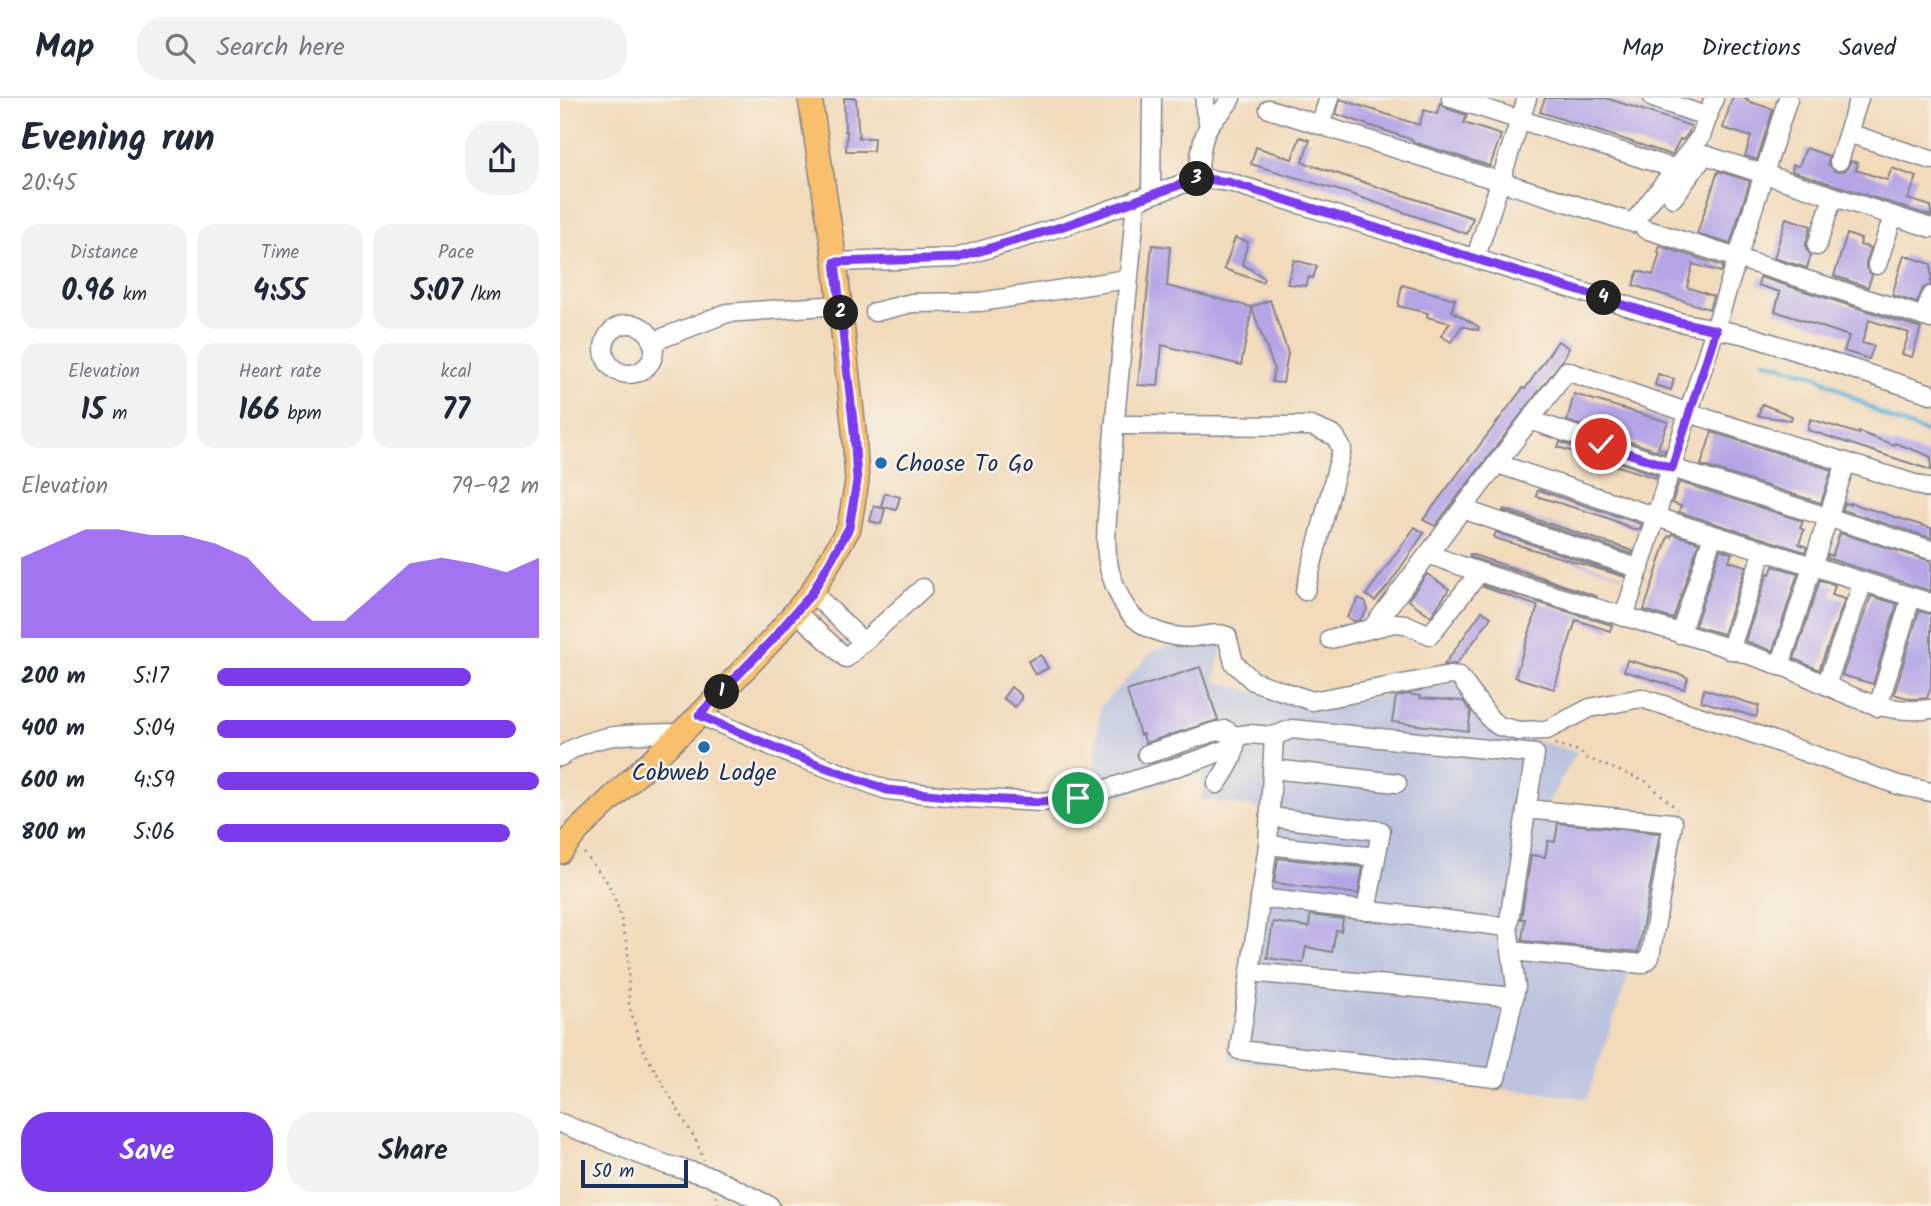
<!DOCTYPE html>
<html lang="en">
<head>
<meta charset="utf-8">
<style>
	body { margin:0; font-family:Kalam,sans-serif; background:#f2f2f3; color:#1f2937; height:100vh; display:flex; flex-direction:column; font-size:26px; white-space:nowrap }
	* { box-sizing:border-box; margin:0 }
	p { font-size:23px; color:#747a83 }
	.icon { flex:none; width:38px; height:38px; fill:none; stroke:currentColor; stroke-width:2; stroke-linecap:round; stroke-linejoin:round }
	.map { position:relative; flex:1; overflow:hidden }
	.details { display:flex; flex-direction:column; background:#fff; width:560px }
	.details>* { flex:none }
	.scale { position:absolute; left:21px; bottom:18px; width:107px; box-sizing:border-box; padding-left:7px; border:4px solid #1b2f5e; border-top:0; font-size:19px; line-height:24px; white-space:nowrap; color:#1b2f5e; -webkit-text-stroke:5px #f7f3e8; paint-order:stroke }
	.pin { position:absolute; display:grid; place-items:center; width:60px; height:60px; color:#fff; margin:-30px; border:4px solid #fff; border-radius:50%; box-shadow:0 2px 7px #0007 }
	.km { position:absolute; width:35px; height:35px; margin:-18px; border-radius:50%; background:#222; color:#fff; font-size:19px; line-height:35px; text-align:center }
	.round { display:grid; place-items:center; flex:none; width:74px; height:74px; border-radius:28px; background:#f2f2f3 }
	.head { display:flex; align-items:center; justify-content:space-between; height:119px; padding:0 21px }
	h1 { font-size:38px; font-weight:600; line-height:52px }
	.figures { display:grid; grid-template-columns:repeat(3,1fr); gap:10px; height:119px; padding:7px 21px }
	.figures div { display:grid; align-content:center; border-radius:18px; background:#f2f2f3; text-align:center }
	.figures b { font-size:30px; font-weight:600 }
	.figures small { font-size:19px; font-weight:400 }
	.figures p { font-size:19px }
	.chart { height:196px; padding:14px 21px }
	.chart p { display:flex; justify-content:space-between }
	.chart svg { width:100%; height:126px; margin-top:7px; fill:#7c3aed; opacity:.7 }
	.action { display:flex; gap:14px; margin-top:auto; padding:14px 21px }
	.action a { flex:1; height:80px; border-radius:28px; background:#7c3aed; color:#fff; font-size:28px; font-weight:600; line-height:80px; text-align:center }
	.action a+a { background:#f2f2f3; color:#1f2937 }
	ul { padding:0 21px; list-style:none; font-size:23px }
	li { display:grid; grid-template-columns:112px 84px 1fr; align-items:center; height:52px }
	li i { height:18px; border-radius:9px; background:#7c3aed }
	header { display:flex; align-items:center; gap:42px; box-sizing:border-box; height:98px; padding:0 35px; background:#fff; border-bottom:2px solid #e0e1e3 }
	header strong { font-size:33px }
	nav { display:flex; gap:38px; margin-inline-start:auto; font-size:24px }
	.search { width:490px; height:63px; background:#f2f2f3; display:flex; align-items:center; gap:18px; box-sizing:border-box; padding:0 24px; border-radius:28px; color:#747a83; font-size:26px }
	main { display:flex; flex:1; min-height:0 }
	.map>svg:first-child { display:block }
	.industrial { fill:#bbc3de }
	.lines { fill:none; stroke-linecap:round; stroke-linejoin:round }
	.stream { stroke:#59b1d6; stroke-width:4.5 }
	.building { fill:#b5a5e6 }
	.minor-casing { stroke:#86848c; stroke-width:21 }
	.major-casing { stroke:#86848c; stroke-width:26 }
	.path { stroke:#86848c; stroke-width:2.5; stroke-dasharray:2 5; stroke-linecap:butt }
	.minor { stroke:#fff; stroke-width:18 }
	.major { stroke:#f8bf6c; stroke-width:23 }
	.route-casing { stroke:#fff; stroke-width:14 }
	.route { stroke:#7c3aed; stroke-width:9 }
	.poi-dot { fill:#1f6fb2; stroke:#f7f3e8; stroke-width:2.5 }
	.labels { text-anchor:middle; stroke-width:5; stroke-linejoin:round; paint-order:stroke }
	.poi-label { font-size:24px; fill:#1b2f5e; stroke:#f7f3e8; text-anchor:start }
</style>
</head>
<body>
<header>
<strong>Map</strong>
<div class="search"><svg class="icon" aria-label="search" viewBox="0 0 24 24"><circle cx="10" cy="10" r="6"/><path d="M15 15l6 6"/></svg>Search here</div>
<nav><a>Map</a><a>Directions</a><a>Saved</a></nav>
</header>
<main>
<section class="details">
<div class="head"><div><h1>Evening run</h1><p>20:45</p></div><a class="round"><svg class="icon" aria-label="share" viewBox="0 0 24 24"><path d="M12 15V3M7 8l5-5 5 5M5 13v7h14v-7"/></svg></a></div>
<div class="figures">
<div><p>Distance</p><b>0.96<small> km</small></b></div>
<div><p>Time</p><b>4:55</b></div>
<div><p>Pace</p><b>5:07<small> /km</small></b></div>
</div>
<div class="figures">
<div><p>Elevation</p><b>15<small> m</small></b></div>
<div><p>Heart rate</p><b>166<small> bpm</small></b></div>
<div><p>kcal</p><b>77</b></div>
</div>
<div class="chart"><p><span>Elevation</span>79–92 m</p>
<svg viewBox="0 0 160 44" preserveAspectRatio="none"><path d="M0 44V16L10 11L20 6L30 6L40 8L50 8L60 11L70 16L80 28L90 38L100 38L110 28L120 18L130 16L140 18L150 21L160 16V44z"/></svg>
</div>
<ul>
<li><b>200 m</b>5:17<i style="width:79%"></i></li>
<li><b>400 m</b>5:04<i style="width:93%"></i></li>
<li><b>600 m</b>4:59<i style="width:100%"></i></li>
<li><b>800 m</b>5:06<i style="width:91%"></i></li>
</ul>
<div class="action"><a>Save</a><a>Share</a></div>
</section>
<div class="map">
<svg width="1371" height="1108" viewBox="0 0 1371 1108">
	<rect width="100%" height="100%" fill="#f7f3e8"/>
	<filter id="ink" filterUnits="userSpaceOnUse"><feTurbulence type="fractalNoise" baseFrequency=".0143" numOctaves="2"/><feDisplacementMap in="SourceGraphic" scale="14" xChannelSelector="R" yChannelSelector="G"/><feConvolveMatrix kernelMatrix="1 2 1 2 8 2 1 2 1" color-interpolation-filters="sRGB"/></filter>
	<filter id="wash" filterUnits="userSpaceOnUse"><feTurbulence type="fractalNoise" baseFrequency=".00686" numOctaves="4" result="noise"/><feDisplacementMap in="SourceGraphic" scale="28" xChannelSelector="R" yChannelSelector="G"/><feGaussianBlur stdDeviation="1.57" result="paint"/><feColorMatrix in="noise" values="0 0 0 0 0 0 0 0 0 0 0 0 0 0 0 0 0 1.4 0 .05"/><feComposite in="paint" operator="in"/></filter>
	<g filter="url(#wash)">
		<rect width="100%" height="100%" fill="#f2daba"/>
		<polygon class="industrial" points="663,540 655,583 751,611 899,583 935,632 1017,654 986,708 1121,723 1092,876 1069,875 1027,1000 670,962 705,711 642,701 643,672 532,707 540,609 594,552"/>
		<g class="lines">
			<polyline class="stream" points="1204,263 1255,277 1330,321 1371,336"/>
		</g>
		<g id="blocks">
			<g class="building">
				<polygon points="284,0 296,0 299,40 314,40 313,53 286,53 287,33 285,33"/>
				<polygon points="985,0 1046,0 1131,28 1128,36 1123,42 1120,41 1112,57 980,14"/>
				<polygon points="1172,0 1188,0 1187,3 1213,11 1197,62 1185,58 1191,39 1163,30"/>
				<polygon points="780,1 859,27 864,12 877,16 880,5 888,11 907,17 904,25 941,37 930,68 853,44 853,42 776,16"/>
				<polygon points="740,39 750,42 742,64 913,120 907,136 791,96 691,66 696,49 732,61"/>
				<polygon points="1246,50 1269,58 1268,66 1276,74 1286,72 1291,63 1298,65 1296,72 1327,82 1332,70 1357,79 1348,101 1371,108 1371,118 1232,73 1233,67 1239,68"/>
				<polygon points="1158,73 1190,83 1170,146 1137,136"/>
				<polygon points="1226,120 1251,128 1246,145 1246,151 1251,157 1247,170 1214,160"/>
				<polygon points="1287,136 1301,141 1300,147 1311,150 1306,164 1306,170 1312,177 1308,189 1274,178"/>
				<polygon points="675,140 688,144 682,166 704,180 702,184 664,171"/>
				<polygon points="592,147 610,149 607,188 691,209 710,202 728,255 723,285 712,284 714,270 692,211 681,267 602,247 598,288 578,287"/>
				<polygon points="1100,148 1163,168 1161,174 1133,166 1127,189 1153,198 1149,211 1073,187 1078,173 1093,177 1100,155 1098,154"/>
				<polygon points="1344,157 1371,166 1371,187 1363,190 1357,205 1332,197"/>
				<polygon points="734,162 757,168 753,180 749,179 746,188 727,186"/>
				<polygon points="1200,179 1361,230 1352,259 1342,256 1349,235 1309,222 1302,245 1314,248 1309,261 1284,253 1289,238 1215,213 1220,194 1198,187"/>
				<polygon points="842,187 895,201 892,213 919,229 918,232 902,228 891,244 881,238 890,225 867,219 868,215 838,208"/>
				<polygon points="998,243 1009,250 1002,263 875,428 863,422 963,290 965,291"/>
				<polygon points="1098,276 1114,281 1111,292 1095,287"/>
				<polygon points="1014,296 1108,324 1098,350 1105,352 1104,355 1007,323"/>
				<polygon points="1202,306 1232,318 1231,322 1198,318"/>
				<polygon points="1250,321 1299,336 1299,334 1334,347 1335,345 1362,355 1371,359 1371,372 1248,332"/>
				<polygon points="1152,334 1272,372 1261,405 1141,367"/>
				<polygon points="1000,344 1097,377 1096,380 998,349"/>
				<polygon points="1119,384 1243,423 1240,430 1244,432 1239,446 1247,449 1245,454 1119,414 1121,408 1112,405"/>
				<polygon points="978,392 1081,426 1080,431 1073,431 1045,419 976,398"/>
				<polygon points="325,395 340,399 336,412 321,408"/>
				<polygon points="1285,405 1290,407 1290,405 1371,430 1371,440 1282,412"/>
				<polygon points="314,408 325,411 321,426 310,423"/>
				<polygon points="944,411 1073,453 1072,456 943,413"/>
				<polygon points="855,429 864,435 829,487 815,503 806,497"/>
				<polygon points="936,434 1065,478 1065,479 938,441 934,439"/>
				<polygon points="1280,435 1371,463 1371,493 1267,460 1268,456 1272,458"/>
				<polygon points="1112,436 1139,444 1113,521 1084,512 1108,438 1111,439"/>
				<polygon points="1160,451 1172,455 1169,463 1186,468 1163,536 1135,528"/>
				<polygon points="910,456 978,478 1038,499 915,461 909,459"/>
				<polygon points="1213,468 1238,475 1213,553 1185,543 1208,475 1210,476"/>
				<polygon points="867,476 889,491 871,518 848,502"/>
				<polygon points="1260,482 1275,487 1272,497 1285,501 1259,572 1234,561"/>
				<polygon points="924,487 996,510 1052,527 1050,533 1016,522 994,591 955,579 978,508 923,489"/>
				<polygon points="1311,498 1337,506 1313,586 1282,577"/>
				<polygon points="799,500 806,504 807,512 800,522 794,523 787,519"/>
				<polygon points="922,513 931,519 918,538 896,566 884,567"/>
				<polygon points="1359,513 1371,516 1371,589 1367,600 1351,601 1334,596 1335,593"/>
				<polygon points="481,557 488,570 475,577 468,563"/>
				<polygon points="1067,562 1122,577 1128,580 1124,591 1064,573"/>
				<polygon points="640,569 658,622 585,645 583,636 580,637 567,593"/>
				<polygon points="451,589 461,597 461,601 455,609 443,600"/>
				<polygon points="1144,591 1199,608 1196,619 1141,603"/>
				<polygon points="848,596 860,598 860,600 903,603 911,614 908,633 832,624 836,599"/>
				<polygon points="998,725 1100,735 1078,854 962,843 965,821 961,821 971,757 985,759 988,743 995,744"/>
				<polygon points="718,760 803,769 798,796 714,785"/>
				<polygon points="750,817 783,821 781,833 776,832 772,854 746,849 743,865 707,860 713,824 749,829"/>
			</g>
		</g>
	</g>
	<g filter="url(#ink)">
		<use href="#blocks" fill-opacity="0" stroke="#86848c" stroke-width="2"/>
		<g class="lines">
			<defs>
				<g id="minor">
					<polyline points="645,0 645,12 649,27"/>
					<polyline points="891,0 1116,71"/>
					<polyline points="1093,0 1148,19"/>
					<polyline points="709,11 1073,125 1141,38 1154,0"/>
					<polyline points="760,27 769,0"/>
					<polyline points="1288,35 1371,62"/>
					<polyline points="1279,63 1299,0"/>
					<path d="M639,80c0,-16 2,-40 11,-54 7,-10 16,-15 21,-26"/>
					<polyline points="591,96 592,0"/>
					<polyline points="1113,100 1145,57 1371,130"/>
					<path d="M576,101c-7,91 -19,181 -25,272 -2,32 -9,70 -1,101 4,12 11,29 18,39 14,19 45,28 67,26 11,-1 22,-5 32,-1l7,27 19,18 59,20 138,-26 9,1 32,44 8,6 20,5 28,-1 43,-22 51,-10 102,32 155,55 33,7"/>
					<polyline points="1085,131 1371,221"/>
					<polyline points="1257,148 1273,99"/>
					<polyline points="916,159 967,0"/>
					<polyline points="275,164 396,160 507,127 639,80 669,84 1119,224 1186,237 1371,296"/>
					<polyline points="1317,167 1333,118"/>
					<polyline points="315,214 352,205 420,204 567,181"/>
					<polyline points="1364,219 1371,198"/>
					<circle cx="69" cy="251" r="25"/>
					<polyline points="92,244 167,215 280,207"/>
					<polyline points="970,322 1112,370 1371,452"/>
					<polyline points="554,327 751,328 775,338 782,351 745,493"/>
					<polyline points="938,366 1096,419 1371,505"/>
					<polyline points="902,411 1080,471"/>
					<path d="M868,456c115,43 235,70 351,111 53,19 94,52 152,44"/>
					<polyline points="252,494 303,544"/>
					<polyline points="236,514 286,560 363,490"/>
					<polyline points="1064,519 1228,0"/>
					<polyline points="812,530 1007,273 1129,315 1371,391"/>
					<polyline points="1120,536 1153,437"/>
					<polyline points="770,541 834,525 845,526 870,537 919,475"/>
					<polyline points="1170,552 1203,453"/>
					<polyline points="1220,568 1286,364"/>
					<polyline points="1266,587 1303,484"/>
					<polyline points="1318,609 1351,499"/>
					<polyline points="140,617 230,656 327,692 407,700 481,704 518,700 641,661 667,651 675,638"/>
					<polyline points="587,656 654,634 666,632 675,638 689,636 714,638 732,631 975,656 948,829 956,889 936,980 679,952 708,747 714,638"/>
					<path d="M0,659c35,-26 79,-23 120,-24"/>
					<polyline points="713,671 837,685"/>
					<path d="M657,686c10,-16 20,-28 18,-48"/>
					<polyline points="711,719 821,733 806,813"/>
					<polyline points="708,747 816,759"/>
					<polyline points="700,800 948,829"/>
					<polyline points="951,853 1082,866 1090,859 1113,725 966,711"/>
					<polyline points="690,874 954,899"/>
					<polyline points="0,1025 107,1067 152,1079 210,1108"/>
				</g>
				<polyline id="major" points="0,754 18,732 140,617 212,542 252,494 289,430 297,383 294,332 275,164 250,0"/>
			</defs>
			<use href="#minor" class="minor-casing"/>
			<use href="#major" class="major-casing"/>
			<g class="path">
				<polyline points="995,646 1019,653 1027,660 1087,684 1117,711"/>
				<polyline points="24,755 48,785 59,812 68,852 69,907 81,948 135,1041 144,1062"/>
				<polyline points="156,1098 159,1108"/>
			</g>
			<use href="#minor" class="minor"/>
			<use href="#major" class="major"/>
		</g>
	</g>
	<g class="lines" filter="url(#ink)">
		<defs>
			<polyline id="route" points="518,700 481,704 407,700 327,692 230,656 139,617 212,542 252,495 289,430 297,383 294,332 275,164 397,160 507,127 639,80 668,84 1119,224 1156,232 1112,370 1041,346"/>
		</defs>
		<use href="#route" class="route-casing"/>
		<use href="#route" class="route"/>
	</g>
	<g class="poi-dot">
		<circle cx="321" cy="365" r="7"/>
		<circle cx="144" cy="649" r="7"/>
	</g>
	<g class="labels">
		<g class="poi-label">
			<text x="335" y="373">Choose To Go</text>
			<text x="144" y="682" text-anchor="middle">Cobweb Lodge</text>
		</g>
	</g>
</svg>
<div class="scale">50 m</div>
<div class="pin" style="left:518px;top:700px;background:#1e9e55"><svg class="icon" aria-label="arrive" viewBox="0 0 24 24"><path d="M6 21V4h12l-3 4 3 4H6"/></svg></div>
<div class="pin" style="left:1041px;top:346px;background:#d93025"><svg class="icon" aria-label="check" viewBox="0 0 24 24"><path d="M5 12l5 5 9-10"/></svg></div>
<b class="km" style="left:162px;top:594px">1</b>
<b class="km" style="left:281px;top:215px">2</b>
<b class="km" style="left:637px;top:81px">3</b>
<b class="km" style="left:1044px;top:200px">4</b>
</div>
</main>
</body>
</html>
